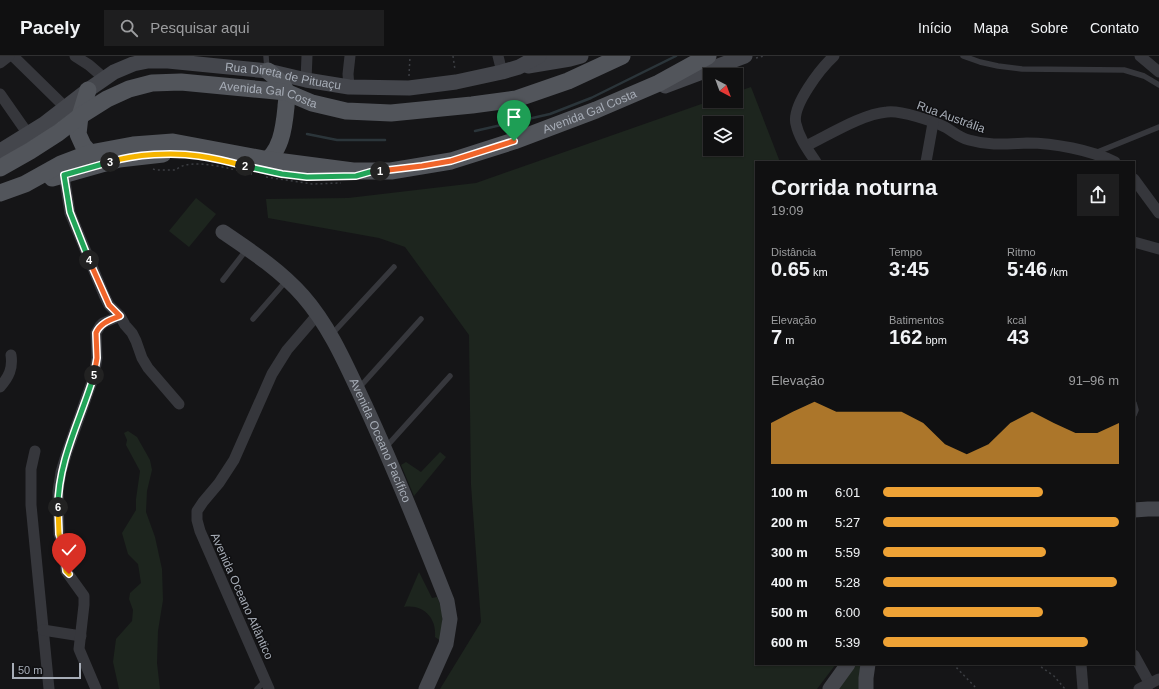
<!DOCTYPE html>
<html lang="pt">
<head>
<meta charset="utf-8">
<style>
	body { margin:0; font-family:Helvetica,sans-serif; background:#1e1e1f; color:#f1f3f6; height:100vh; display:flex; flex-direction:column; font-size:15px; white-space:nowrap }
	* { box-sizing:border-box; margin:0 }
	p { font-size:13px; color:#9c9d9f }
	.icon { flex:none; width:22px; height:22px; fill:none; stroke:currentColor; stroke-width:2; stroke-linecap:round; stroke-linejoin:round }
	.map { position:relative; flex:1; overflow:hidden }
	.details { position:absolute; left:755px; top:105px; width:380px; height:504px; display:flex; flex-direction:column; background:#101011; border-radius:0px; box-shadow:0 1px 3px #0004,0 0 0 1px #303031 }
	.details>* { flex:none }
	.needle { width:26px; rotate:139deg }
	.controls { position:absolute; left:703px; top:12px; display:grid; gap:8px }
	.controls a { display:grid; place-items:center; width:40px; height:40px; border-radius:0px; background:#101011; box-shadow:0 1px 3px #0004,0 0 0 1px #303031; font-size:20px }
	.scale { position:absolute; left:12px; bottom:10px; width:69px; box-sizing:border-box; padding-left:4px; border:2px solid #a7adb7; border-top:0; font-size:11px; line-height:14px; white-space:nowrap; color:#a7adb7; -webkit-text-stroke:3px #101012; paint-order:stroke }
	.pin { position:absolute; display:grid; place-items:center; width:34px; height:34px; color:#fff; margin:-41px -17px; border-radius:50% 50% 50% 0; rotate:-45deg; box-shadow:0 0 4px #0007 }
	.pin .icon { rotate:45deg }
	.km { position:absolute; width:20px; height:20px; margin:-10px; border-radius:50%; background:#222; color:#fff; font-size:11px; line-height:20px; text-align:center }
	.round { display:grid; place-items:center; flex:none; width:42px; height:42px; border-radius:0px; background:#1e1e1f }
	.overview { display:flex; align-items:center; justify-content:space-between; height:68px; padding:0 16px }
	h1 { font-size:22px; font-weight:600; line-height:30px }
	.figures { display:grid; grid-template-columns:repeat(3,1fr); gap:6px; height:68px; padding:4px 16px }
	.figures div { display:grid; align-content:center }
	.figures b { font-size:20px; font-weight:600 }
	.figures small { font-size:11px; font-weight:400 }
	.figures p { font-size:11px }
	.chart { height:112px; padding:8px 16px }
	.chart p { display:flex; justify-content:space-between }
	.chart svg { width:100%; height:72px; margin-top:4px; fill:#eea235; opacity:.7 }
	ul { padding:0 16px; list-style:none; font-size:13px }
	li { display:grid; grid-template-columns:64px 48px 1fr; align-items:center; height:30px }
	li i { height:10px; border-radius:5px; background:#eea235 }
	header { display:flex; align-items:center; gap:24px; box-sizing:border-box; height:56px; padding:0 20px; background:#101011; border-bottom:1px solid #303031 }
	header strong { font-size:19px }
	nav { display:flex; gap:22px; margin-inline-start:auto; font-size:14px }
	.search { width:280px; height:36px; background:#1e1e1f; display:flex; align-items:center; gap:10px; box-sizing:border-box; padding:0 14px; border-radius:0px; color:#9c9d9f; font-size:15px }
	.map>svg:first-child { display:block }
	.green { fill:#1d251e; fill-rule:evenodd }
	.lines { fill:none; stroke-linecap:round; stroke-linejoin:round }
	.stream { stroke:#2b353a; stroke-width:2.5 }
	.path { stroke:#3c3e43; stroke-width:1.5; stroke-dasharray:2 3; stroke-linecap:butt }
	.lane { stroke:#36373c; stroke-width:5.5 }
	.street { stroke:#36373c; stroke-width:11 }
	.secondary { stroke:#44464c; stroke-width:15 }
	.primary { stroke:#52555b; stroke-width:17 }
	.split-1-casing { stroke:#fff; stroke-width:8 }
	.split-2-casing { stroke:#fff; stroke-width:8 }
	.split-3-casing { stroke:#fff; stroke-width:8 }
	.split-4-casing { stroke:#fff; stroke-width:8 }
	.split-5-casing { stroke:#fff; stroke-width:8 }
	.split-6-casing { stroke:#fff; stroke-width:8 }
	.split-7-casing { stroke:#fff; stroke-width:8 }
	.split-1 { stroke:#f0652b; stroke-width:5 }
	.split-2 { stroke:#22a559; stroke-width:5 }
	.split-3 { stroke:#f5b400; stroke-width:5 }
	.split-4 { stroke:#22a559; stroke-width:5 }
	.split-5 { stroke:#f0652b; stroke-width:5 }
	.split-6 { stroke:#22a559; stroke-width:5 }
	.split-7 { stroke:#f5b400; stroke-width:5 }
	.labels { text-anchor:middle; stroke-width:3; stroke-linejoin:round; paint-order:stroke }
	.street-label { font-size:12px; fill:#a7adb7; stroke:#101012 }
</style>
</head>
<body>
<header>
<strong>Pacely</strong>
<div class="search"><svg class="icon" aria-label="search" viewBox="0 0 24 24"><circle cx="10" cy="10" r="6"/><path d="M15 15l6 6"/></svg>Pesquisar aqui</div>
<nav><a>Início</a><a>Mapa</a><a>Sobre</a><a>Contato</a></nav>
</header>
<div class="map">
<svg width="1159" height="633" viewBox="0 0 1159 633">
	<rect width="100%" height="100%" fill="#151517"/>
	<g class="green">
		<path d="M751,31l29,75h-24v502h80l-19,25h-377l41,-67 -10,-137 -2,-150 -64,-88 -26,-9 -111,-20 -2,-19 82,-1 128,-15 234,-82h26v-9zM710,67h26v26h-26z"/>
		<polygon points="196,142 216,158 189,191 169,175"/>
		<polygon points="128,375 137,381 150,404 152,414 147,435 146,456 155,481 162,513 163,544 158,575 157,607 160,633 119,633 113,606 116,583 132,565 133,554 129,543 130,537 141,527 138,508 128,498 122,477 136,454 136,443 140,415 126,389 127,384 124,377"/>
		<polygon points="440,396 446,401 414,440 401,409 406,406 421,416"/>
		<path d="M419,516l13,26 5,-1c8,16 5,27 4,44l-6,-4c2,-19 -12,-33 -31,-30z"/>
		<polygon points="855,608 864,608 863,633 834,633"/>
	</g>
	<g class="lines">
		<g class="stream">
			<polyline points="475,75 550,58 591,42 676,0"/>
			<polyline points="307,78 337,84 385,84"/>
		</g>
		<g class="path">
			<polyline points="453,0 455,14"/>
			<polyline points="756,2 764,0"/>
			<polyline points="409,20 410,0"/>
			<path d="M153,113l3,1h20c14,-14 58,0 76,4"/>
			<polyline points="266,121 312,128 341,127"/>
			<polyline points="953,608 977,633"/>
			<polyline points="1037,608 1054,620 1065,633"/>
		</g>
		<g class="lane">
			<polyline points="266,0 267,13"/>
			<polyline points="963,0 980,6 998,10 1022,13 1124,14 1144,20 1159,29"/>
			<polyline points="1095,97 1159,71"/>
			<polyline points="223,224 247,193"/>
			<polyline points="253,263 287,224"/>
			<polyline points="332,278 394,211"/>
			<polyline points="358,333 421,263"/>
			<polyline points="1134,347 1136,354 1134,359"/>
			<polyline points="386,391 450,320"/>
			<polyline points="257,633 265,625"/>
		</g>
		<g class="street">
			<polyline points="13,0 66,52"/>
			<polyline points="75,0 89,9 104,22"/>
			<polyline points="498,0 502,16"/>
			<polyline points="1140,0 1159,16"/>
			<polyline points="0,7 9,0"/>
			<polyline points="306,24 307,0"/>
			<polyline points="349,31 348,18 350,0"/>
			<polyline points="0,38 28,78"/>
			<path d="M806,90c23,-11 56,-32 81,-34 13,-2 46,9 58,15 9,5 13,10 24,13 21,6 36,4 58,3 27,0 64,7 88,19"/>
			<path d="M816,106c-8,-12 -17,-24 -20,-38 -5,-18 25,-56 38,-68"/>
			<polyline points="926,106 933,67"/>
			<polyline points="64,119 70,157 104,239 109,249 120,260 125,269 132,277 136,285 142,302 148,312 179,348"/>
			<polyline points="1134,123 1159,157"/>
			<polyline points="1134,186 1159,193"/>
			<path d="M0,331c9,-10 13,-19 11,-32"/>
			<polyline points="35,395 31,413 31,449 49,633"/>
			<polyline points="43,574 81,580"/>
			<polyline points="1134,599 1150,628"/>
			<polyline points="1081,608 1083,633"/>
			<polyline points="96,633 79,593 84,549 84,540 66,515 63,491 59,478 58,435 61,416 67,396 94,320 97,302 96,277 100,270 103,267 120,260"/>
			<polyline points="269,633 200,475 197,464 197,455 203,446 219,427 234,404 272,318 287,294 318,258"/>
			<polyline points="1139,633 1159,623"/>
		</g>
		<g class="secondary">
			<polyline points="528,10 570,3 581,0"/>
			<polyline points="665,30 745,0"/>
			<path id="s1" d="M0,95l44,-27 44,-34 26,-18 19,-8 15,-3h20l100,10 38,9 43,7 60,1 47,-6 46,-10 17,-5 20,-11"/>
			<path id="s2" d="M223,176c28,19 57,38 80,64 28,32 44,71 62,109 30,65 56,130 82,196l3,18 -4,25 -20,45"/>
			<polyline points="1134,454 1148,453 1159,453"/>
			<polyline points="830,633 848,608"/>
			<polyline points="866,633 866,622 868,608"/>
		</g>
		<g class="primary">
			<polyline points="88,34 80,60 78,78 83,89 90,97 101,99"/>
			<path d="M261,108c20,-10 23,-36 25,-57 0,-4 2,-11 0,-15 -2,-8 -12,-16 -18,-21"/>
			<path id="s3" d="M0,112l30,-17 28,-18 22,-17 27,-17 22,-10 23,-6 29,-1 105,10 26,11 34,8 45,2 81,-8 44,-6 52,-18 54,-25"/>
			<polyline points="52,122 119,103 163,98"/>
			<path id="s4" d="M0,137l25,-9 36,-20 29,-11 43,-8 40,-3 96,18 84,11h38l60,-10 63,-20 82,-31 63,-27 49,-27"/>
		</g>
	</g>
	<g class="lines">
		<defs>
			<polyline id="split-1" points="380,115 422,110 451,105 514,85"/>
			<polyline id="split-2" points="245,110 282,118 307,121 356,120 370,116 380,115"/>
			<path id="split-3" d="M110,106c25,-8 63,-10 89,-6 15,2 31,6 46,10"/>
			<polyline id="split-4" points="89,204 70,156 64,119 110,106"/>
			<path id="split-5" d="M89,204l20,45 11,11c-10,4 -20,7 -24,17l1,25 -3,17"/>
			<path id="split-6" d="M58,451c0,-47 23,-88 36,-132"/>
			<polyline id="split-7" points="58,451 59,478 63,491 66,515 69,518"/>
		</defs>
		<use href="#split-1" class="split-1-casing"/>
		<use href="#split-2" class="split-2-casing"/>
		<use href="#split-3" class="split-3-casing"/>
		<use href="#split-4" class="split-4-casing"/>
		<use href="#split-5" class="split-5-casing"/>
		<use href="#split-6" class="split-6-casing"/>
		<use href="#split-7" class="split-7-casing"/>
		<use href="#split-1" class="split-1"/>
		<use href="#split-2" class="split-2"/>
		<use href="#split-3" class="split-3"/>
		<use href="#split-4" class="split-4"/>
		<use href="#split-5" class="split-5"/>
		<use href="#split-6" class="split-6"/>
		<use href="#split-7" class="split-7"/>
	</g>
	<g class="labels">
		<g class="street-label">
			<text dy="4" stroke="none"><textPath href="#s1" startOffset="311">Rua Direta de Pituaçu</textPath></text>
			<text dy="4" stroke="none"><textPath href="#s3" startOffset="293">Avenida Gal Costa</textPath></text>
			<text dy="4" stroke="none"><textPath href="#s4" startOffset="611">Avenida Gal Costa</textPath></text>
			<text transform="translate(951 61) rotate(20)" y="4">Rua Austrália</text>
			<text dy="4" stroke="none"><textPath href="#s2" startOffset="267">Avenida Oceano Pacífico</textPath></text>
			<text transform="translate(242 540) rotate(66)" y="4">Avenida Oceano Atlântico</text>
		</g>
	</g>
</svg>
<div class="controls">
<a><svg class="needle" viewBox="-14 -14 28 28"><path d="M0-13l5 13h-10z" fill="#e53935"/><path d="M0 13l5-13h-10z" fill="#9c9d9f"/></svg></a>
<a><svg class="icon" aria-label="layers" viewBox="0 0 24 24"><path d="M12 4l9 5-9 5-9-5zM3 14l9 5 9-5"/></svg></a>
</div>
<div class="scale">50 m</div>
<div class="pin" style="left:514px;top:85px;background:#1e9e55"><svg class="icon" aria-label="arrive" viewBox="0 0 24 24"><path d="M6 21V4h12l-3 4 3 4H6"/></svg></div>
<div class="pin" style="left:69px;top:518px;background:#d93025"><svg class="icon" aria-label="check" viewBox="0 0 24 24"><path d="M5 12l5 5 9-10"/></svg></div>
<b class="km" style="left:380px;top:115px">1</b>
<b class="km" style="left:245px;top:110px">2</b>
<b class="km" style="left:110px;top:106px">3</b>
<b class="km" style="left:89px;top:204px">4</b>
<b class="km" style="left:94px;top:319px">5</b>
<b class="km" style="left:58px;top:451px">6</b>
<section class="details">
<div class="overview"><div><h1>Corrida noturna</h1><p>19:09</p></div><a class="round"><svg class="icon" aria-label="share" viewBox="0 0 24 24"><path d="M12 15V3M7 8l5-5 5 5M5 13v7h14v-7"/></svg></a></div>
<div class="figures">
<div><p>Distância</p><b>0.65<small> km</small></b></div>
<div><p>Tempo</p><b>3:45</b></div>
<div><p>Ritmo</p><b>5:46<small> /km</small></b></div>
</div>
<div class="figures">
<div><p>Elevação</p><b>7<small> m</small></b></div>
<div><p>Batimentos</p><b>162<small> bpm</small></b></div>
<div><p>kcal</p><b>43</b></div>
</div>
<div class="chart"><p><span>Elevação</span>91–96 m</p>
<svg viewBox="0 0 160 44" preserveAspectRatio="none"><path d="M0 44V19L10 12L20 6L30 12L40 12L50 12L60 12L70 19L80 32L90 38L100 32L110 19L120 12L130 19L140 25L150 25L160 19V44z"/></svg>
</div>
<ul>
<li><b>100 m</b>6:01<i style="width:68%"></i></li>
<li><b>200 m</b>5:27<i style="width:100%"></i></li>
<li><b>300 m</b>5:59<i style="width:69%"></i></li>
<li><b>400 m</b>5:28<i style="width:99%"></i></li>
<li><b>500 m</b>6:00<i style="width:68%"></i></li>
<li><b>600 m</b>5:39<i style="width:87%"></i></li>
</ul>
</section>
</div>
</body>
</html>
